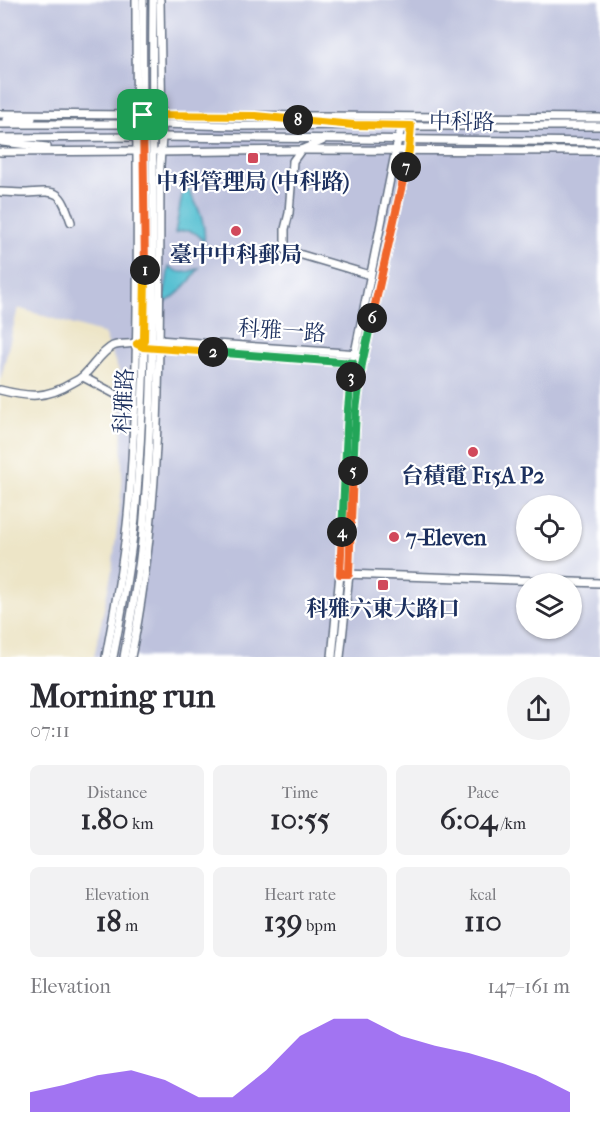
<!DOCTYPE html>
<html lang="en">
<head>
<meta charset="utf-8">
<style>
	body { margin:0; font-family:"IM FELL French Canon","Noto Serif TC",serif; background:#f2f2f3; color:#2b2b33; height:100vh; display:flex; flex-direction:column; font-size:22px; white-space:nowrap }
	* { box-sizing:border-box; margin:0 }
	p { font-size:20px; color:#7c7c81 }
	.icon { flex:none; width:33px; height:33px; fill:none; stroke:currentColor; stroke-width:2; stroke-linecap:round; stroke-linejoin:round }
	.map { position:relative; height:657px; overflow:hidden }
	.sheet { display:flex; flex-direction:column; background:#fff; flex:1 }
	.sheet>* { flex:none }
	.fabs { position:absolute; left:516px; top:495px; display:grid; gap:12px }
	.fabs a { display:grid; place-items:center; width:66px; height:66px; border-radius:50%; background:#fff; box-shadow:0 2px 4px #0004; font-size:30px }
	.pin { position:absolute; display:grid; place-items:center; width:51px; height:51px; color:#fff; margin:-26px; border-radius:12px; box-shadow:0 3px 9px #0006 }
	.km { position:absolute; width:30px; height:30px; margin:-15px; border-radius:50%; background:#222; color:#fff; font-size:16px; line-height:30px; text-align:center }
	.round { display:grid; place-items:center; flex:none; width:63px; height:63px; border-radius:32px; background:#f2f2f3 }
	.headline { display:flex; align-items:center; justify-content:space-between; height:102px; padding:0 30px }
	h1 { font-size:33px; font-weight:700; line-height:45px }
	.stats { display:grid; grid-template-columns:repeat(3,1fr); gap:9px; height:102px; padding:6px 30px }
	.stats div { display:grid; align-content:center; border-radius:9px; background:#f2f2f3; text-align:center }
	.stats b { font-size:30px; font-weight:700 }
	.stats small { font-size:16px; font-weight:400 }
	.stats p { font-size:16px }
	.chart { height:168px; padding:12px 30px }
	.chart p { display:flex; justify-content:space-between }
	.chart svg { width:100%; height:108px; margin-top:6px; fill:#7c3aed; opacity:.7 }
	.map>svg:first-child { display:block }
	.industrial { fill:#bec2dd; fill-rule:evenodd }
	.water { fill:#55bfd1; stroke:#387798; stroke-width:1.5 }
	.lines { fill:none; stroke-linecap:round; stroke-linejoin:round }
	.minor-casing { stroke:#646f83; stroke-width:10 }
	.minor { stroke:#fff; stroke-width:7 }
	.split-1-casing { stroke:#fff; stroke-width:12 }
	.split-2-casing { stroke:#fff; stroke-width:12 }
	.split-3-casing { stroke:#fff; stroke-width:12 }
	.split-4-casing { stroke:#fff; stroke-width:12 }
	.split-5-casing { stroke:#fff; stroke-width:12 }
	.split-6-casing { stroke:#fff; stroke-width:12 }
	.split-7-casing { stroke:#fff; stroke-width:12 }
	.split-8-casing { stroke:#fff; stroke-width:12 }
	.split-9-casing { stroke:#fff; stroke-width:12 }
	.split-1 { stroke:#f0652b; stroke-width:8 }
	.split-2 { stroke:#f5b400; stroke-width:8 }
	.split-3 { stroke:#22a559; stroke-width:8 }
	.split-4 { stroke:#22a559; stroke-width:8 }
	.split-5 { stroke:#f0652b; stroke-width:8 }
	.split-6 { stroke:#22a559; stroke-width:8 }
	.split-7 { stroke:#f0652b; stroke-width:8 }
	.split-8 { stroke:#f5b400; stroke-width:8 }
	.split-9 { stroke:#f5b400; stroke-width:8 }
	.poi-dot { fill:#d1495b; stroke:#fff; stroke-width:2 }
	.labels { text-anchor:middle; stroke-width:4.5; stroke-linejoin:round; paint-order:stroke }
	.street-label { font-size:22px; fill:#1b2f5e; stroke:#fff }
	.poi-label { font-size:22px; font-weight:bold; fill:#1b2f5e; stroke:#fff }
</style>
</head>
<body>
<div class="map">
<svg width="600" height="657" viewBox="0 0 600 657">
	<rect width="100%" height="100%" fill="#fff"/>
	<filter id="ink" filterUnits="userSpaceOnUse"><feTurbulence type="fractalNoise" baseFrequency=".0167" numOctaves="2"/><feDisplacementMap in="SourceGraphic" scale="12" xChannelSelector="R" yChannelSelector="G"/><feConvolveMatrix kernelMatrix="1 2 1 2 8 2 1 2 1" color-interpolation-filters="sRGB"/></filter>
	<filter id="wash" filterUnits="userSpaceOnUse"><feTurbulence type="fractalNoise" baseFrequency=".008" numOctaves="4" result="noise"/><feDisplacementMap in="SourceGraphic" scale="24" xChannelSelector="R" yChannelSelector="G"/><feGaussianBlur stdDeviation="1.35" result="paint"/><feColorMatrix in="noise" values="0 0 0 0 0 0 0 0 0 0 0 0 0 0 0 0 0 1.4 0 .05"/><feComposite in="paint" operator="in"/></filter>
	<g filter="url(#wash)">
		<rect width="100%" height="100%" fill="#ede5c7"/>
		<path class="industrial" d="M0,0h600v657h-506l18,-87 10,-84 -1,-110 -17,-42 -86,-26 -18,74zM526,506h46v44h-46zM526,584h46v44h-46z"/>
		<g class="water">
			<path d="M184,184c13,18 23,38 20,60 -5,-13 -17,-16 -29,-11z"/>
			<path d="M169,266c10,9 18,7 30,2 -10,16 -20,27 -36,36z"/>
		</g>
	</g>
	<g filter="url(#ink)">
		<g class="lines">
			<defs>
				<g id="minor">
					<polyline points="0,114 138,115"/>
					<polyline points="159,115 600,118"/>
					<polyline points="7,120 32,118"/>
					<polyline points="0,124 141,124"/>
					<polyline points="159,124 240,126 354,125 411,126 600,126"/>
					<path d="M159,137c147,2 294,2 441,5"/>
					<polyline points="0,138 138,137"/>
					<polyline points="322,141 301,150 293,161 289,213 285,229 285,250 370,275"/>
					<polyline points="2,142 47,147"/>
					<polyline points="0,152 141,151"/>
					<polyline points="159,152 301,150 600,151"/>
					<path d="M0,192c8,0 17,1 25,1 33,-2 35,-4 46,29"/>
					<polyline points="158,340 359,354"/>
					<polyline points="157,347 355,363"/>
					<polyline points="83,377 117,395"/>
					<path d="M0,390c28,7 46,9 72,-7 4,-2 8,-4 11,-7 10,-9 18,-24 30,-30 9,-4 19,0 28,-5"/>
					<polyline points="345,574 600,583"/>
					<path d="M106,657c9,-50 19,-102 23,-153 13,-167 7,-336 7,-504"/>
					<path d="M113,657c9,-46 17,-93 22,-139 6,-71 9,-143 10,-213 1,-102 -4,-204 -2,-305"/>
					<path d="M124,657c8,-46 17,-93 20,-139 14,-172 7,-346 9,-518"/>
					<path d="M131,657c33,-161 28,-328 29,-491l2,-29 -2,-137"/>
					<polyline points="332,657 340,574 348,409 353,363 398,139 403,123"/>
					<polyline points="340,657 349,574 356,410 362,364 409,150 411,125"/>
				</g>
			</defs>
			<use href="#minor" class="minor-casing"/>
			<use href="#minor" class="minor"/>
		</g>
	</g>
	<g class="lines" filter="url(#ink)">
		<defs>
			<polyline id="split-1" points="143,115 145,270"/>
			<polyline id="split-2" points="145,270 144,340 137,344 143,347 213,352"/>
			<polyline id="split-3" points="213,352 353,363 351,377"/>
			<polyline id="split-4" points="342,532 348,409 351,377"/>
			<polyline id="split-5" points="342,532 340,574 349,574 353,471"/>
			<polyline id="split-6" points="353,471 356,410 362,364 372,318"/>
			<polyline id="split-7" points="372,318 406,167"/>
			<polyline id="split-8" points="298,120 354,125 411,126 409,150 406,167"/>
			<polyline id="split-9" points="143,115 255,116 298,120"/>
		</defs>
		<use href="#split-1" class="split-1-casing"/>
		<use href="#split-2" class="split-2-casing"/>
		<use href="#split-3" class="split-3-casing"/>
		<use href="#split-4" class="split-4-casing"/>
		<use href="#split-5" class="split-5-casing"/>
		<use href="#split-6" class="split-6-casing"/>
		<use href="#split-7" class="split-7-casing"/>
		<use href="#split-8" class="split-8-casing"/>
		<use href="#split-9" class="split-9-casing"/>
		<use href="#split-1" class="split-1"/>
		<use href="#split-2" class="split-2"/>
		<use href="#split-3" class="split-3"/>
		<use href="#split-4" class="split-4"/>
		<use href="#split-5" class="split-5"/>
		<use href="#split-6" class="split-6"/>
		<use href="#split-7" class="split-7"/>
		<use href="#split-8" class="split-8"/>
		<use href="#split-9" class="split-9"/>
	</g>
	<g class="poi-dot">
		<rect x="247" y="152" width="12" height="12" rx="3"/>
		<circle cx="236" cy="231" r="6"/>
		<circle cx="473" cy="452" r="6"/>
		<circle cx="394" cy="537" r="6"/>
		<rect x="377" y="579" width="12" height="12" rx="3"/>
	</g>
	<g class="labels">
		<g class="street-label">
			<text transform="translate(462 121) rotate(1)" y="8">中科路</text>
			<text transform="translate(282 330) rotate(4)" y="8">科雅一路</text>
			<text transform="translate(123 401) rotate(-87)" y="8">科雅路</text>
		</g>
		<g class="poi-label">
			<text x="253" y="189">中科管理局 (中科路)</text>
			<text x="236" y="262">臺中中科郵局</text>
			<text x="473" y="483">台積電 F15A P2</text>
			<text x="406" y="545" text-anchor="start">7-Eleven</text>
			<text x="383" y="616">科雅六東大路口</text>
		</g>
	</g>
</svg>
<div class="fabs">
<a><svg class="icon" aria-label="locate" viewBox="0 0 24 24"><circle cx="12" cy="12" r="6"/><path d="M12 2v4M12 18v4M2 12h4M18 12h4"/></svg></a>
<a><svg class="icon" aria-label="layers" viewBox="0 0 24 24"><path d="M12 4l9 5-9 5-9-5zM3 14l9 5 9-5"/></svg></a>
</div>
<div class="pin" style="left:143px;top:115px;background:#1e9e55"><svg class="icon" aria-label="arrive" viewBox="0 0 24 24"><path d="M6 21V4h12l-3 4 3 4H6"/></svg></div>
<b class="km" style="left:145px;top:270px">1</b>
<b class="km" style="left:213px;top:352px">2</b>
<b class="km" style="left:351px;top:377px">3</b>
<b class="km" style="left:342px;top:532px">4</b>
<b class="km" style="left:353px;top:471px">5</b>
<b class="km" style="left:372px;top:318px">6</b>
<b class="km" style="left:406px;top:167px">7</b>
<b class="km" style="left:298px;top:120px">8</b>
</div>
<section class="sheet">
<div class="headline"><div><h1>Morning run</h1><p>07:11</p></div><a class="round"><svg class="icon" aria-label="share" viewBox="0 0 24 24"><path d="M12 15V3M7 8l5-5 5 5M5 13v7h14v-7"/></svg></a></div>
<div class="stats">
<div><p>Distance</p><b>1.80<small> km</small></b></div>
<div><p>Time</p><b>10:55</b></div>
<div><p>Pace</p><b>6:04<small> /km</small></b></div>
</div>
<div class="stats">
<div><p>Elevation</p><b>18<small> m</small></b></div>
<div><p>Heart rate</p><b>139<small> bpm</small></b></div>
<div><p>kcal</p><b>110</b></div>
</div>
<div class="chart"><p><span>Elevation</span>147–161 m</p>
<svg viewBox="0 0 160 44" preserveAspectRatio="none"><path d="M0 44V36L10 33L20 29L30 27L40 31L50 38L60 38L70 27L80 13L90 6L100 6L110 13L120 17L130 20L140 24L150 29L160 36V44z"/></svg>
</div>
</section>
</body>
</html>
